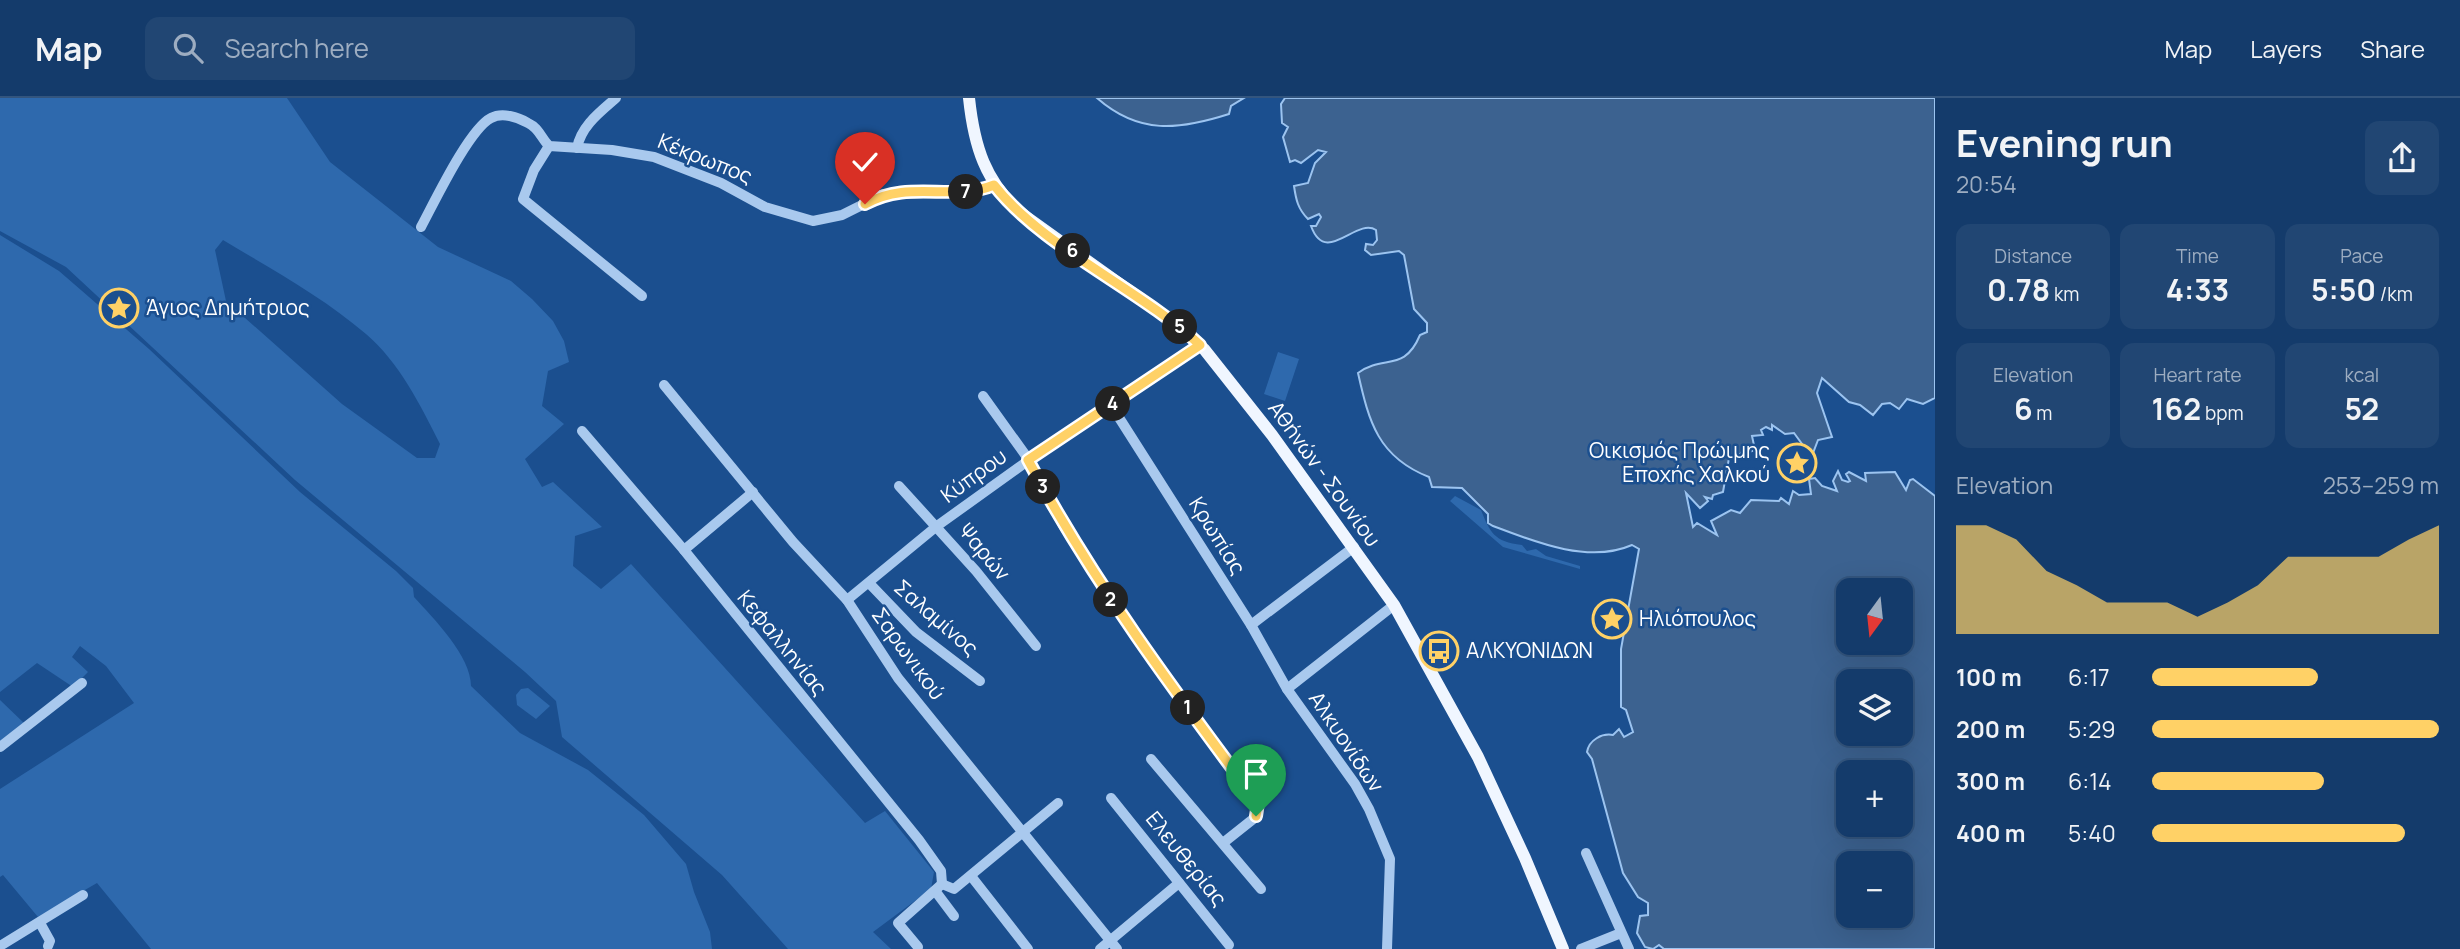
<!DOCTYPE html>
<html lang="en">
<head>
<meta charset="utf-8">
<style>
	body { margin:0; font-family:Manrope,sans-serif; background:#214673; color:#f1f3f6; height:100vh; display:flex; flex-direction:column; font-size:26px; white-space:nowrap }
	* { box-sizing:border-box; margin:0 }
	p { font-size:23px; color:#9dadc1 }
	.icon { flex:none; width:38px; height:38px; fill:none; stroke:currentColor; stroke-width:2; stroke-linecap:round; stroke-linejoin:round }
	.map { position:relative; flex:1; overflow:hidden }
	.panel { display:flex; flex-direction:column; background:#143b6b; width:525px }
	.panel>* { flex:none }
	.needle { width:46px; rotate:195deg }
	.tools { position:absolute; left:1836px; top:480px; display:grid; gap:14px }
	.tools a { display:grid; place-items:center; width:77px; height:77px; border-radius:14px; background:#143b6b; box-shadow:0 7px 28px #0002,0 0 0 2px #33557e; font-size:35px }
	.pin { position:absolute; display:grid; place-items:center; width:60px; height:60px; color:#fff; margin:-72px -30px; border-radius:50% 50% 50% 0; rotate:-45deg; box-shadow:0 0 7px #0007 }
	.pin .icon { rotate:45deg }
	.km { position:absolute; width:35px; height:35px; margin:-18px; border-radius:50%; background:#222; color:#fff; font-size:19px; line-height:35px; text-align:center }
	.round { display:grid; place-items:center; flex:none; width:74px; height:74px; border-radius:14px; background:#214673 }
	.summary { display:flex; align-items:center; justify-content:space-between; height:119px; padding:0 21px }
	h1 { font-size:38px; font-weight:700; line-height:52px }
	.metrics { display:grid; grid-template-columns:repeat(3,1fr); gap:10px; height:119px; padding:7px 21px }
	.metrics div { display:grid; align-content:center; border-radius:14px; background:#214673; text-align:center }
	.metrics b { font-size:30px; font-weight:700 }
	.metrics small { font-size:19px; font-weight:400 }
	.metrics p { font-size:19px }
	.chart { height:196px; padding:14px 21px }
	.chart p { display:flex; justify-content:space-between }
	.chart svg { width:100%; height:126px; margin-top:7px; fill:#ffd166; opacity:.7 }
	ul { padding:0 21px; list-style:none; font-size:23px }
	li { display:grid; grid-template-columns:112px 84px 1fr; align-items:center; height:52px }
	li i { height:18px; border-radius:9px; background:#ffd166 }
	header { display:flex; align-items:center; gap:42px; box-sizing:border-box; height:98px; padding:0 35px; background:#143b6b; border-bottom:2px solid #33557e }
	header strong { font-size:33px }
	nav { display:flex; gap:38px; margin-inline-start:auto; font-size:24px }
	.search { width:490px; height:63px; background:#214673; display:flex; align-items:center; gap:18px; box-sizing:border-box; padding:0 24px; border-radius:14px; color:#9dadc1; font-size:26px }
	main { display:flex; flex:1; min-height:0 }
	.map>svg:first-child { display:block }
	.green { fill:#2e69ad; fill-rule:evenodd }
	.water { fill:#3c6290; stroke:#9cc4f0; stroke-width:2; fill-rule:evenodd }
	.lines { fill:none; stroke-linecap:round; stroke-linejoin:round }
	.minor { stroke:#a9c9ee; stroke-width:10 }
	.major { stroke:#f0f6ff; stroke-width:12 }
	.route-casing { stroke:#fff; stroke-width:14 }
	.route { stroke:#ffd166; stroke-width:9 }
	.labels { text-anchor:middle; stroke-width:5; stroke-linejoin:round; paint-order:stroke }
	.street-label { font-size:21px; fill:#fff; stroke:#1b4f8f }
	.poi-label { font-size:21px; fill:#fff; stroke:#1b4f8f; text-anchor:start }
</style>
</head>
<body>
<header>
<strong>Map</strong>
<div class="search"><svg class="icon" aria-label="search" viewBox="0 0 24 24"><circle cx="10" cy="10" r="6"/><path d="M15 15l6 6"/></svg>Search here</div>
<nav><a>Map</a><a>Layers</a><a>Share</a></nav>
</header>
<main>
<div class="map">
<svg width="1935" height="851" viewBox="0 0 1935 851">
	<rect width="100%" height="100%" fill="#1b4f8f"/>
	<g class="green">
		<path d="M0,0h287l43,64 108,85 73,34 21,18 21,22 11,20 5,21 -21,9 -6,35 22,18 -39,35 17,28 11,-5 49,45 -27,9 -2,30 28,23 30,-25 234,259 20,-12 49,61 -3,17 -58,43 18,17h-103l-66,-74 -160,-138 -6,-36 -31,-29 -230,-192 -229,-213 -66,-36zM223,142c48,29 100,57 143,94 33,28 55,72 74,110l-5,14h-18l-75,-54 -116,-103 -11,-51z"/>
		<path d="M0,137l59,36 90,78 151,143 96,79 17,17 1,9c20,22 57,59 57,89l49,47 68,37 56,45 42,49 8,28 16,40 2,17h-561l-54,-66 -59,34 -35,-42 -3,2v-88l134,-86 -28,-37 -26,-20 -8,11 16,15 -15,15 -36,-24 -37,29z"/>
		<polygon points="1278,254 1299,261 1285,303 1264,296"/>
		<path d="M1455,398l26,14c9,22 13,32 41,35l5,6 9,-2 10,7 34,10v3l-77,-22 -53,-46z"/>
		<polygon points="528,590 550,608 536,621 517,607 516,597 521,591"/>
		<polygon points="0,602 26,627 0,644"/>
	</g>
	<g class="water">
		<path d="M1097,0h147l-13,8 -2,8c-50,16 -90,21 -132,-16z"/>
		<path d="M1285,0h650v300l-12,6 -16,-5 -8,10 -9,-6 -8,1 -9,11 -13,-10 -11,-3 -27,-24 -5,15 15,44 -14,3 -5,13 -5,-1 -14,-19 -9,1 -13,-9v5l-6,-3 -5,3 2,5 -11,1 3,14 -6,2 -4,-5 -6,9 -10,2 -6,34 -10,3 -1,4 -7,-2 3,4 -8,7 -14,-15 7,34 4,-4 20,12 -6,-14 20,-11 9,3 11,-13 28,1 2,-3 8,6 4,-13 6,4 12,-1 -2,-15 6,-1 7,8 15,5 -4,-10 5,-10 4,9 6,2 2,-1 -4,-7 3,-2 17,9 -1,-8 30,-1 11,18 4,-10 3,-1 22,17v453h-271l-5,-4 -6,4 -8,-2 -8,-14 3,-17 8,-1v-12l-10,-6 -15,-24 -31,-114 -5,-7c2,-12 15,-19 26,-17l6,-6 5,8 9,-5 -7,-22 -5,-3v-58l18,-100 -7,-4c-43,19 -97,-3 -139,-19l-5,-3v-9l-26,-26 -30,-1 -3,-10c-51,-20 -60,-55 -71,-104 26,-19 46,0 62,-38l7,-3v-9l-13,-14 -10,-54 -5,-4 -28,4 -6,-5 1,-6 7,1 4,-5 -1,-10c-20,-13 -50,37 -65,-4h5l5,-9 -2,-3 -11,5c-10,-10 -12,-19 -14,-33l14,-3 7,-20 11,-11 -8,-2 -17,13 -6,-3 -5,2 -7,-25 5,-10 -6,-4 -1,-19zM1848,492h52v52h-52zM1848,583h52v52h-52zM1848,674h52v52h-52zM1848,765h52v52h-52z"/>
	</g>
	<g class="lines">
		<g class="minor">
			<polyline points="549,48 534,72 523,101 642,198"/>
			<path d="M577,50c4,-22 23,-36 39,-50"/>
			<path d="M421,129c13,-24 48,-98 70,-109 11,-6 27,-1 37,5 11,5 13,15 21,23l63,4 42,7 67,26 44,24 48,14 29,-6 42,-21 93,-2 17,-7"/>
			<polyline points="664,287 793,444 847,502 898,580 1117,851"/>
			<polyline points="983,298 1029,362 1063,427 1111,502 1258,705 1257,718 1223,745"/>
			<polyline points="1111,307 1251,527 1287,591 1355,686 1369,711 1390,761 1387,851"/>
			<polyline points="582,333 684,452 919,742 941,773 942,786"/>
			<polyline points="899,388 976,473 1036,548"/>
			<polyline points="684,452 753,394"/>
			<polyline points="869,485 916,534 980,583"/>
			<polyline points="847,502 937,428 1029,362 1200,246"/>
			<polyline points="1251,527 1354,449"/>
			<polyline points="1287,591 1394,507"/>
			<polyline points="0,649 82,585"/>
			<polyline points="1151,661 1261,791"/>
			<polyline points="1111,700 1229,847"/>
			<polyline points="1586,755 1629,851"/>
			<polyline points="971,778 1028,851"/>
			<polyline points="942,786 954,791 1058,705"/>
			<polyline points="936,794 954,818"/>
			<polyline points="40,825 50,843 48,848"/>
			<polyline points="0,848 83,797"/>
			<polyline points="918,849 898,825 942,786"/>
			<polyline points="1100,851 1179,785"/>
			<polyline points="1581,851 1621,835"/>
		</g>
		<path class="major" d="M969,0c5,48 16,84 53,116l162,116 20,19 68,86 122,170 84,152 47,101 38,91"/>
	</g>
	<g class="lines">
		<defs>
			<path id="route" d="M865,106c45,-25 87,-2 129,-19 48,62 146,104 206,160l-172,115c65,122 147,232 230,343l-2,13"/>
		</defs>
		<use href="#route" class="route-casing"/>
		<use href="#route" class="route"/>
	</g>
	<defs>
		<symbol id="sight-ring" viewBox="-11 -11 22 22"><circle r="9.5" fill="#1b4f8f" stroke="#ffd166" stroke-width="1.5"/><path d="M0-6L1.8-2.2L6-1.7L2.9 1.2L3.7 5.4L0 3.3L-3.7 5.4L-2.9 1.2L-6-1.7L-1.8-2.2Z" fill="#ffd166"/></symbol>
		<symbol id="bus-ring" viewBox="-11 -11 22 22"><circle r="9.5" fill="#1b4f8f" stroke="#ffd166" stroke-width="1.5"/><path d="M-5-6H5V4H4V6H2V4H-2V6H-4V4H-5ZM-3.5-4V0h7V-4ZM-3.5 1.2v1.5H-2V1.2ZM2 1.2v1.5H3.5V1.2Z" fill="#ffd166"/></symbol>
	</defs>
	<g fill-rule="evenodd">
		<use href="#sight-ring" x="97" y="188" width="44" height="44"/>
		<use href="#sight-ring" x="1775" y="343" width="44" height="44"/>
		<use href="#sight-ring" x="1590" y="499" width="44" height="44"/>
		<use href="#bus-ring" x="1417" y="531" width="44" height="44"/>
	</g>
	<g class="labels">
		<g class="street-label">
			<text transform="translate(705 61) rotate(22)" y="7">Κέκρωπος</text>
			<text transform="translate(1324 376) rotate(54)" y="7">Αθήνών - Σουνίου</text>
			<text transform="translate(974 378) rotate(-36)" y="7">Κύπρου</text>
			<text transform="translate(1217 438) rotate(58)" y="7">Κρωπίας</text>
			<text transform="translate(984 454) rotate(50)" y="7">Ψαρών</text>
			<text transform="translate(936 520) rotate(41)" y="7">Σαλαμίνος</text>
			<text transform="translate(782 545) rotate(51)" y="7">Κεφαλληνίας</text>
			<text transform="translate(908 556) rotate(54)" y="7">Σαρωνικού</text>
			<text transform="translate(1346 644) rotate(56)" y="7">Αλκυονίδων</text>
			<text transform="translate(1186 761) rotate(51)" y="7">Ελευθερίας</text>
		</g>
		<g class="poi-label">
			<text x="146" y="217">Άγιος Δημήτριος</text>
			<text x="1770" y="360" text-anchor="end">Οικισμός Πρώιμης<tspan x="1770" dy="24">Εποχής Χαλκού</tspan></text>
			<text x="1639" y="528">Ηλιόπουλος</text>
			<text x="1466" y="560">ΑΛΚΥΟΝΙΔΩΝ</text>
		</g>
	</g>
</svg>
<div class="tools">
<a><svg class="needle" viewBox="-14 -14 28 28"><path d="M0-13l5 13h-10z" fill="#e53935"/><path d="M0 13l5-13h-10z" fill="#9dadc1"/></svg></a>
<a><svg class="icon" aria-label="layers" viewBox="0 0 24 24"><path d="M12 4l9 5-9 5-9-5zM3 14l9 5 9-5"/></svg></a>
<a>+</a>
<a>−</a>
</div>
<div class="pin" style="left:1256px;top:718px;background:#1e9e55"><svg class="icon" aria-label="arrive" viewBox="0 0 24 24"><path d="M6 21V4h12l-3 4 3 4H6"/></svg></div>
<div class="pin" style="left:865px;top:106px;background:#d93025"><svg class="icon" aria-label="check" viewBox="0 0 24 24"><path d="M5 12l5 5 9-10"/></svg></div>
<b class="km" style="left:1188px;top:610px">1</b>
<b class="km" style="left:1111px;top:502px">2</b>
<b class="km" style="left:1043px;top:389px">3</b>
<b class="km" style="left:1113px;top:306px">4</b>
<b class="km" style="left:1180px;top:229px">5</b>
<b class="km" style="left:1073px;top:153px">6</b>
<b class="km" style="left:966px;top:94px">7</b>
</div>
<section class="panel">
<div class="summary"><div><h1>Evening run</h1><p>20:54</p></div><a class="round"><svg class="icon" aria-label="share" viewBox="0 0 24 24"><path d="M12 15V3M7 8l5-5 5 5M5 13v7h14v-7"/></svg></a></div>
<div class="metrics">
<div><p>Distance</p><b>0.78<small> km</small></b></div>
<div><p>Time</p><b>4:33</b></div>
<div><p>Pace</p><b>5:50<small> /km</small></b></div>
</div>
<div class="metrics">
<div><p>Elevation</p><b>6<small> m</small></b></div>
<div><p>Heart rate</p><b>162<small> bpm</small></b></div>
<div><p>kcal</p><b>52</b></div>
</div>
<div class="chart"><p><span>Elevation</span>253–259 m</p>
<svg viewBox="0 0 160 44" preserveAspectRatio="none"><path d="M0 44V6L10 6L20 11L30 22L40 27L50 33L60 33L70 33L80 38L90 33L100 27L110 17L120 17L130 17L140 17L150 11L160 6V44z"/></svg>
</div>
<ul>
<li><b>100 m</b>6:17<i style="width:58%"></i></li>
<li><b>200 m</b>5:29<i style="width:100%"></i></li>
<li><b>300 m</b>6:14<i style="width:60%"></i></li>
<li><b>400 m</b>5:40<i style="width:88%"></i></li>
</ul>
</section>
</main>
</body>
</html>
